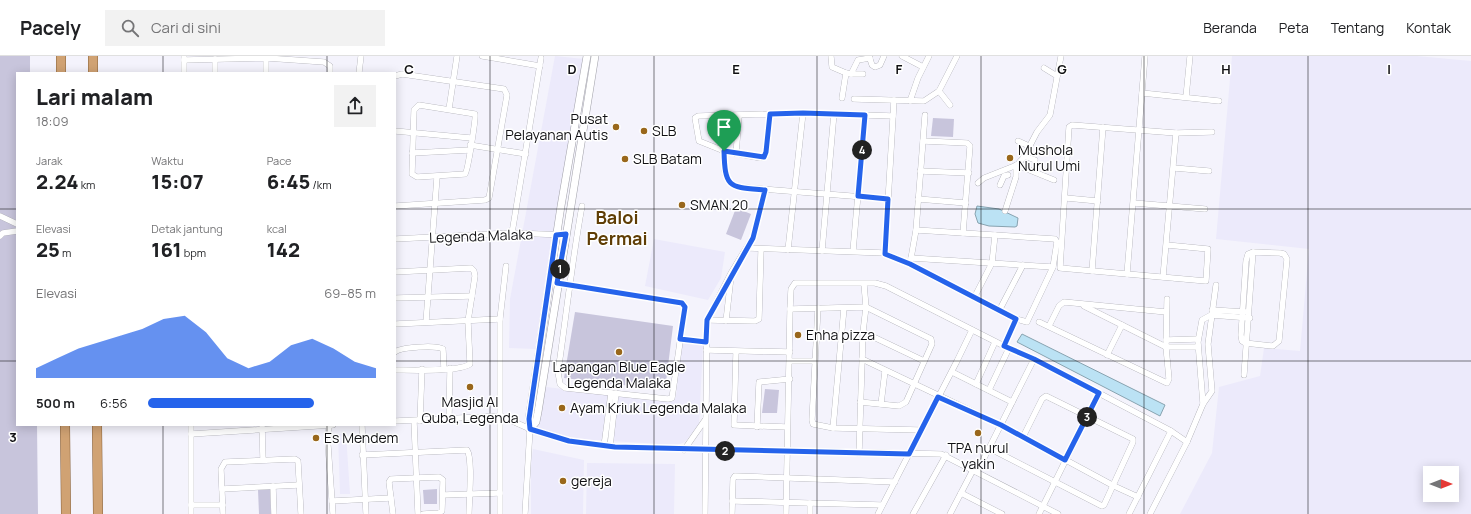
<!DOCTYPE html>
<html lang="id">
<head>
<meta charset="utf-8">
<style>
	body { margin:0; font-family:Manrope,sans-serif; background:#f2f2f2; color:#202124; height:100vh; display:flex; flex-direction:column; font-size:15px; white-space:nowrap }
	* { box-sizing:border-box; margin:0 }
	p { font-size:13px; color:#757577 }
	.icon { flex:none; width:22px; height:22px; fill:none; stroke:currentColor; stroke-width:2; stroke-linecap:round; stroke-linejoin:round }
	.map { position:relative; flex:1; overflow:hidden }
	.details { position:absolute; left:16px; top:16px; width:380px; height:354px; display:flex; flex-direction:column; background:#fff; border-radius:0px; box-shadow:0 2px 10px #0003 }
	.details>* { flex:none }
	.needle { width:26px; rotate:90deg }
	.controls { position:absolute; left:1423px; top:410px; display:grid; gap:8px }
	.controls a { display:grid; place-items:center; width:36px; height:36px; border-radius:0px; background:#fff; box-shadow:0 2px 10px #0003; font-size:20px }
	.pin { position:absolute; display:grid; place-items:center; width:34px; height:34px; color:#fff; margin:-41px -17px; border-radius:50% 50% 50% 0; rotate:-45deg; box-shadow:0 0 4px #0007 }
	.pin .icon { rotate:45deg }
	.km { position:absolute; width:20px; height:20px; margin:-10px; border-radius:50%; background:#222; color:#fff; font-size:11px; line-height:20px; text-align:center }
	.round { display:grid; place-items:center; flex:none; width:42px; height:42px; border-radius:0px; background:#f2f2f2 }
	.head { display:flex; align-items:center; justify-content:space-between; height:68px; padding:0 20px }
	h1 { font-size:22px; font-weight:800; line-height:30px }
	.figures { display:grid; grid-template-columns:repeat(3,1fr); gap:6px; height:68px; padding:4px 20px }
	.figures div { display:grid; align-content:center }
	.figures b { font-size:20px; font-weight:800 }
	.figures small { font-size:11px; font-weight:400 }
	.figures p { font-size:11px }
	.chart { height:112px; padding:8px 20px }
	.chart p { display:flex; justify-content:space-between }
	.chart svg { width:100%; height:72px; margin-top:4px; fill:#2563eb; opacity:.7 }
	ul { padding:0 20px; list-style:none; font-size:13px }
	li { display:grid; grid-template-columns:64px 48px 1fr; align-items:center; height:30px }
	li i { height:10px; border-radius:5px; background:#2563eb }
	header { display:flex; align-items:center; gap:24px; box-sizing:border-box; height:56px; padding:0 20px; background:#fff; border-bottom:1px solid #e0e0e0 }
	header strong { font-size:19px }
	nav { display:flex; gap:22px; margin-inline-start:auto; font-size:14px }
	.search { width:280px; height:36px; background:#f2f2f2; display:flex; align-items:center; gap:10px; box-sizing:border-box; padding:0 14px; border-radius:0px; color:#757577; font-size:15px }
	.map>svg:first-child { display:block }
	.built { fill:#eceafb; fill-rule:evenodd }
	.green { fill:#c8c5dc }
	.water { fill:#bbe2f4; stroke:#88a3b0 }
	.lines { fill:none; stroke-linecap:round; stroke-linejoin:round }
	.minor-casing { stroke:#a1a1a9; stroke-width:6 }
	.tertiary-casing { stroke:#a1a1a9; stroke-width:8 }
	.trunk-casing { stroke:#85603b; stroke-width:10 }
	.minor { stroke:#fff; stroke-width:5.5 }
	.tertiary { stroke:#fff; stroke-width:7 }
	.trunk { stroke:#d0a273; stroke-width:9 }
	.route-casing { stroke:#fff; stroke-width:8 }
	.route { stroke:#2563eb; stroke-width:5 }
	.grid { fill:none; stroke:#101013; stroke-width:1; stroke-opacity:0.55 }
	.poi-dot { fill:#99671b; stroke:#fff; stroke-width:1.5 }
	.labels { text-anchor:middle; stroke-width:3; stroke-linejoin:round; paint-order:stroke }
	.poi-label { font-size:14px; fill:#101013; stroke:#fff; text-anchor:start }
	.street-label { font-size:14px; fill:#101013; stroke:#fff }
	.district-label { font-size:18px; font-weight:bold; fill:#5f3d05; stroke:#fff }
	.grid-label { font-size:13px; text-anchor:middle; font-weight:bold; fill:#101013; stroke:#fff; stroke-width:3; stroke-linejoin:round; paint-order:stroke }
</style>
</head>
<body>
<header>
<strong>Pacely</strong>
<div class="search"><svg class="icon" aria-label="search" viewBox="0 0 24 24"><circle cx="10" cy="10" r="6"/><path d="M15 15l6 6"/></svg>Cari di sini</div>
<nav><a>Beranda</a><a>Peta</a><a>Tentang</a><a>Kontak</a></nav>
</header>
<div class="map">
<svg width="1471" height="458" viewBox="0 0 1471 458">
	<rect width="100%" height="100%" fill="#f4f3fc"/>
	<g class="built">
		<polygon points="555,0 584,3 535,293 509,292 510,243"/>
		<path d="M1232,0h185l54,5v453h-291l32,-61 7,-66 41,-11 4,-28 36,3 9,-102 -93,-10zM1430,417h22v22h-22z"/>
		<polygon points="654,183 725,196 721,222 708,244 645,230"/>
		<polygon points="682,286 703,289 699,368 685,386 677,389 577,383 532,370 538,330 672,346 676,341"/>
		<polygon points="338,378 346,378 350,438 340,438"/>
		<polygon points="533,393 584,404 583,458 531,458 531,409"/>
		<polygon points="587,407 675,408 674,458 586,458"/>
	</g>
	<g class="green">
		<polygon points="0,0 30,0 30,17 17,17 17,369 37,369 38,458 0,458"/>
		<polygon points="933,62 954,63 953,81 931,80"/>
		<polygon points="736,152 751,158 741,184 726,178"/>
		<polygon points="575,256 673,270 665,334 564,322"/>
		<polygon points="765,333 779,334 777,357 762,357"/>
		<polygon points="270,433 271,458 259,458 258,434"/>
		<polygon points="437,433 437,448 424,448 423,434"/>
	</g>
	<g class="water">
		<polygon points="977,150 999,153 1018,162 1017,170 1015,171 989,170 978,167 975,158"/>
		<polygon points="1022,278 1165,349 1160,360 1017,286"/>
	</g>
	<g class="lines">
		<defs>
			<g id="minor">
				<polyline points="482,0 540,10"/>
				<polyline points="831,0 832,11 846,17"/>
				<polyline points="869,0 872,9 875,11 880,9 884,0"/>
				<polyline points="902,0 923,11"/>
				<polyline points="184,1 184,17"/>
				<polyline points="215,3 215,17"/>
				<polyline points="184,4 266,2 324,6 330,10 330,17"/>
				<polyline points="1044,12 1057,20"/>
				<polyline points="266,17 266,0"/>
				<polyline points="359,17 361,0"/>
				<polyline points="863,18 851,18 858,4 870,2"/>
				<polyline points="395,20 402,18 504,33 507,39 489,142 485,144 395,150"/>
				<polyline points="939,35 950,49"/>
				<polyline points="1142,37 1219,45"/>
				<polyline points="1186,41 1190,0"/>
				<polyline points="842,42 846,17 851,18"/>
				<polyline points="854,43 924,45 939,35 957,0"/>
				<polyline points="910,45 918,22 929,0"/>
				<path d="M419,49l56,9c1,3 -7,57 -10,60l-48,3 -5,-3 2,-64z"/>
				<polyline points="449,53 457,0"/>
				<polyline points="770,58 766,96 764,101 760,102 724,95 699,85 695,62 698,60 803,57 893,60"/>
				<polyline points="395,75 471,82"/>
				<polyline points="923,85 967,87 970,90 963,177"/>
				<polyline points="1018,85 1029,90"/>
				<polyline points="470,89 526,98"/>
				<path d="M724,95c0,15 -2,31 14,36l151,12"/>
				<polyline points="412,97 470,94"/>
				<polyline points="736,98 739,60"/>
				<polyline points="1024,100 1035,104"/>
				<polyline points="1017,109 1054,124"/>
				<polyline points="1174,112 1209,115"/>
				<polyline points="920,115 969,117"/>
				<polyline points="978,127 984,122 1017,109 1024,101 1037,76 1050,59 1061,0"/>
				<polyline points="1000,129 1004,120 1008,119"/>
				<polyline points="1066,142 1098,145"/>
				<polyline points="918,143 966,147"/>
				<polyline points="1134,147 1205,153"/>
				<polyline points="1005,155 1016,121 1016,109"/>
				<polyline points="0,160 17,168"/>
				<polyline points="512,177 541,2"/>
				<polyline points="0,180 3,177 17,175"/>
				<polyline points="395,183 512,177 566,179"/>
				<polyline points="1167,189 1208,193 1206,225 1060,212 1069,71 1072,69 1176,77 1212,76"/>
				<polyline points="747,192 885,197 910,208 1016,263 1027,266 1053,211 1057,186 1055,183 916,174"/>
				<polyline points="788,194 803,57"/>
				<polyline points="822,195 834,57"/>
				<polyline points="853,195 865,59"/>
				<polygon points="1253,196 1280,197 1284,198 1287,203 1279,285 1273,290 1245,287 1242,285 1241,279 1246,205 1248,198"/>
				<polyline points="885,197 894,44"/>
				<polyline points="911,202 1053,211"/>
				<polyline points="910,208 916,174 925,59"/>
				<polyline points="1092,215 1103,71"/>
				<path d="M395,216l76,-4 3,3 1,5 -7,45 2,43c-10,8 -60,6 -75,6"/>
				<polyline points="1127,218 1145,0"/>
				<polyline points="1163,221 1176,77"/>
				<path d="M557,227l13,2 112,18 2,1 1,3 -13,91 -4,1 -103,-11 -5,-4 -2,-12c8,-55 14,-111 24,-166"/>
				<polyline points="395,242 472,240"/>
				<polyline points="974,242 992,207 995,179"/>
				<polyline points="1084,250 1166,291 1198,291"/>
				<polyline points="818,252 812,364 813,368 833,372 920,374"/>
				<polyline points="790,253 866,251 931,283 932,288 906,346 899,350 860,346"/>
				<polyline points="1212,254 1246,256"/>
				<polyline points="999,255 1023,209"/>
				<polyline points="707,264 755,265 759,263 761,194"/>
				<polyline points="726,265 731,221"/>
				<polyline points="426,266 437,121"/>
				<polyline points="1039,266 1167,327 1169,323 1166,291 1167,243"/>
				<polyline points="395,268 500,263"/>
				<polyline points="1049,270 1059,250 1064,246 1166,256"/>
				<polyline points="863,276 924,305"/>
				<polyline points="680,283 706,286"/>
				<polyline points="1166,284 1198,283"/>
				<polyline points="1004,290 1016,263"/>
				<polyline points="706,294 790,296"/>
				<path d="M395,296c6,-5 41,-7 48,-3l1,20"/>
				<polyline points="736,296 734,369 787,371"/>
				<polyline points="1107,299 1122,269"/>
				<polyline points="862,303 1001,369 1114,430 1138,441"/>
				<polyline points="790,305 815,305"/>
				<polyline points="952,316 1012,346"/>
				<polyline points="1244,319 1253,196"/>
				<polyline points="976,328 995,286"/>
				<polyline points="989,334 1009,292"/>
				<polyline points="881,348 885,315"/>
				<polyline points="1203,348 1198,286 1202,264 1211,259 1250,262"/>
				<polyline points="449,363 450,312"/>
				<polyline points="395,365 501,360 530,373 569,385 615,391 941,398 1058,458"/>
				<polyline points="414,365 418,458"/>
				<polyline points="420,365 422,313"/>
				<polyline points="191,369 191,458"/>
				<polyline points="262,369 263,404"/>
				<polyline points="329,369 328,389 333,458"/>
				<polyline points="362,369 366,458"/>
				<polyline points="757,371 759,326 790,323"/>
				<polyline points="833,372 844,252"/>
				<polyline points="191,378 333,369"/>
				<polyline points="604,390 611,337"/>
				<polyline points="610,391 616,337"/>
				<polyline points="989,392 1102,450 1104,449 1133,386 1133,383 1046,340 1042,343 1023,381"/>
				<polyline points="684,394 705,364"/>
				<polyline points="859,398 863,276 866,251 864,228"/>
				<path d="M362,399l105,-5c6,9 2,50 2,64"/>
				<polyline points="977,416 1034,303"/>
				<polyline points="273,430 274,458"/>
				<polyline points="222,433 299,429"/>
				<polyline points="961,437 1002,458"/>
				<polyline points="443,439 500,437"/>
				<polyline points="332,445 391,442"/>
				<polyline points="732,445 882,449"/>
				<polyline points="191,449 223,449"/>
				<polyline points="223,458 221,413 225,406 295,403 298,405 301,458"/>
				<polyline points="393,458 389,426 391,423 439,421 443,424 442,455 439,457 423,458"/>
				<polyline points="500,458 500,263 506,210"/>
				<polyline points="525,458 530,373"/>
				<polyline points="705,458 707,264 731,217 753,181 765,134"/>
				<polyline points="732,458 733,423 735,420 895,426"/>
				<polyline points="786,458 790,253 791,233 795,227 875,227 886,230 1004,290 1034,303 1171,375 1187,386"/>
				<polyline points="810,458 810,447"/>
				<polyline points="878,458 957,305 972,274"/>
				<polyline points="913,458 946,399"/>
				<polyline points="950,458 973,414"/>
				<polyline points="1039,458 1099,337"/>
				<polyline points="1129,458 1171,375"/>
				<polyline points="1150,458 1187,386 1203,348 1212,335 1208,288 1216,229"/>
			</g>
			<g id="tertiary">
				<polyline points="530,373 536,366 538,356 595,0"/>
				<polyline points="530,373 529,363 561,150 587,0"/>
			</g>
			<g id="trunk">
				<polyline points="61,0 61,17"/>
				<polyline points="93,0 93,17"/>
				<polyline points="65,369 66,458"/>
				<polyline points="97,369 98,458"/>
			</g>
		</defs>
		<use href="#minor" class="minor-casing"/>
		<use href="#tertiary" class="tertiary-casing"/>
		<use href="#trunk" class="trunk-casing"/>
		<use href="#minor" class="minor"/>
		<use href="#tertiary" class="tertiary"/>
		<use href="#trunk" class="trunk"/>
	</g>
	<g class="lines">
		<defs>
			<path id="route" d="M803,57l62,2 -7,81 30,3 -3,55 25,10 106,55 -12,27 30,13 65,34 -34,67 -64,-35 -63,-28 -29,57 -294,-7 -46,-6 -39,-12 -1,-10 27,-184 10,-1 -9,49 125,20 3,4 -5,32 26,3 1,-22 46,-82 12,-48c-36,-3 -40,-1 -41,-39l40,6 2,-5 4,-38z"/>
		</defs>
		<use href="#route" class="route-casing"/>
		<use href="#route" class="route"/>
	</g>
	<path class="grid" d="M163,0v17M327,0v17M490,0v458M654,0v458M817,0v458M981,0v458M1144,0v458M1308,0v458M0,153h17M395,153h1076M0,305h17M395,305h1076M163,369v89M327,369v89"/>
	<g class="poi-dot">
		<circle cx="616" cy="71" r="4"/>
		<circle cx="644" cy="75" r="4"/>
		<circle cx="1010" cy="102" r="4"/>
		<circle cx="625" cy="103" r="4"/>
		<circle cx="682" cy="149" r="4"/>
		<circle cx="798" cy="279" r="4"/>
		<circle cx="619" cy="296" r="4"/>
		<circle cx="470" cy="331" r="4"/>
		<circle cx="562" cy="352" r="4"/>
		<circle cx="978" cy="377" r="4"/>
		<circle cx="316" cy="382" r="4"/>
		<circle cx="563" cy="425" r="4"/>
	</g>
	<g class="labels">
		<g class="poi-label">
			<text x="608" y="68" text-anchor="end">Pusat<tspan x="608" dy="16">Pelayanan Autis</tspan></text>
			<text x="652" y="80">SLB</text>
			<text x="1018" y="99">Mushola<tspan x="1018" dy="16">Nurul Umi</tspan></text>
			<text x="633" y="108">SLB Batam</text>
			<text x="690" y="154">SMAN 20</text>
			<text x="806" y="284">Enha pizza</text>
			<text x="619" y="316" text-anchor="middle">Lapangan Blue Eagle<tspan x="619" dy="16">Legenda Malaka</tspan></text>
			<text x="470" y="351" text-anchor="middle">Masjid Al<tspan x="470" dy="16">Quba, Legenda</tspan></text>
			<text x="570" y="357">Ayam Kriuk Legenda Malaka</text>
			<text x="324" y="387">Es Mendem</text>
			<text x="978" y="397" text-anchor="middle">TPA nurul<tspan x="978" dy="16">yakin</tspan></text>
			<text x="571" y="430">gereja</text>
		</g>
		<g class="street-label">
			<text transform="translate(481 180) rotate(-2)" y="5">Legenda Malaka</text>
		</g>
		<g class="district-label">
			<text x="617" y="168">Baloi<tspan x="617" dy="21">Permai</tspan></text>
		</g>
	</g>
	<g class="grid-label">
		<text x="409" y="18">C</text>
		<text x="572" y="18">D</text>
		<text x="736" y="18">E</text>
		<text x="899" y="18">F</text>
		<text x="1062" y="18">G</text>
		<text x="1226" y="18">H</text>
		<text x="1389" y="18">I</text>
		<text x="13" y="386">3</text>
	</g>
</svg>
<div class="controls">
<a><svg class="needle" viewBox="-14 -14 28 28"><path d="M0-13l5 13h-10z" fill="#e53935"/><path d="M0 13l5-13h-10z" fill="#757577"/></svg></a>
</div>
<div class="pin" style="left:724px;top:95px;background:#1e9e55"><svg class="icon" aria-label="arrive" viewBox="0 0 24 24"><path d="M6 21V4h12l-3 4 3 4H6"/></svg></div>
<b class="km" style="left:560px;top:213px">1</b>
<b class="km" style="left:725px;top:395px">2</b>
<b class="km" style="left:1087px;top:361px">3</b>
<b class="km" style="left:862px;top:94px">4</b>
<section class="details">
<div class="head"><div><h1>Lari malam</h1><p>18:09</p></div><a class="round"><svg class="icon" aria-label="share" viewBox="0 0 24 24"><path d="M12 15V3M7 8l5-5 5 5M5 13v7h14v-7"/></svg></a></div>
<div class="figures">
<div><p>Jarak</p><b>2.24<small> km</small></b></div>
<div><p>Waktu</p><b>15:07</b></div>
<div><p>Pace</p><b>6:45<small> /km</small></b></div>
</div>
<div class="figures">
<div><p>Elevasi</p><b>25<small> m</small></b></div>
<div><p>Detak jantung</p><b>161<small> bpm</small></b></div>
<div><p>kcal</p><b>142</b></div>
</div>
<div class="chart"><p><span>Elevasi</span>69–85 m</p>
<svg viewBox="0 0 160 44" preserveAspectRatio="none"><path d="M0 44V38L10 32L20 26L30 22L40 18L50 14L60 8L70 6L80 16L90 32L100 38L110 34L120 24L130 20L140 26L150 34L160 38V44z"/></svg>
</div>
<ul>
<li><b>500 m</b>6:56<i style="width:73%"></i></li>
</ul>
</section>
</div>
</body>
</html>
